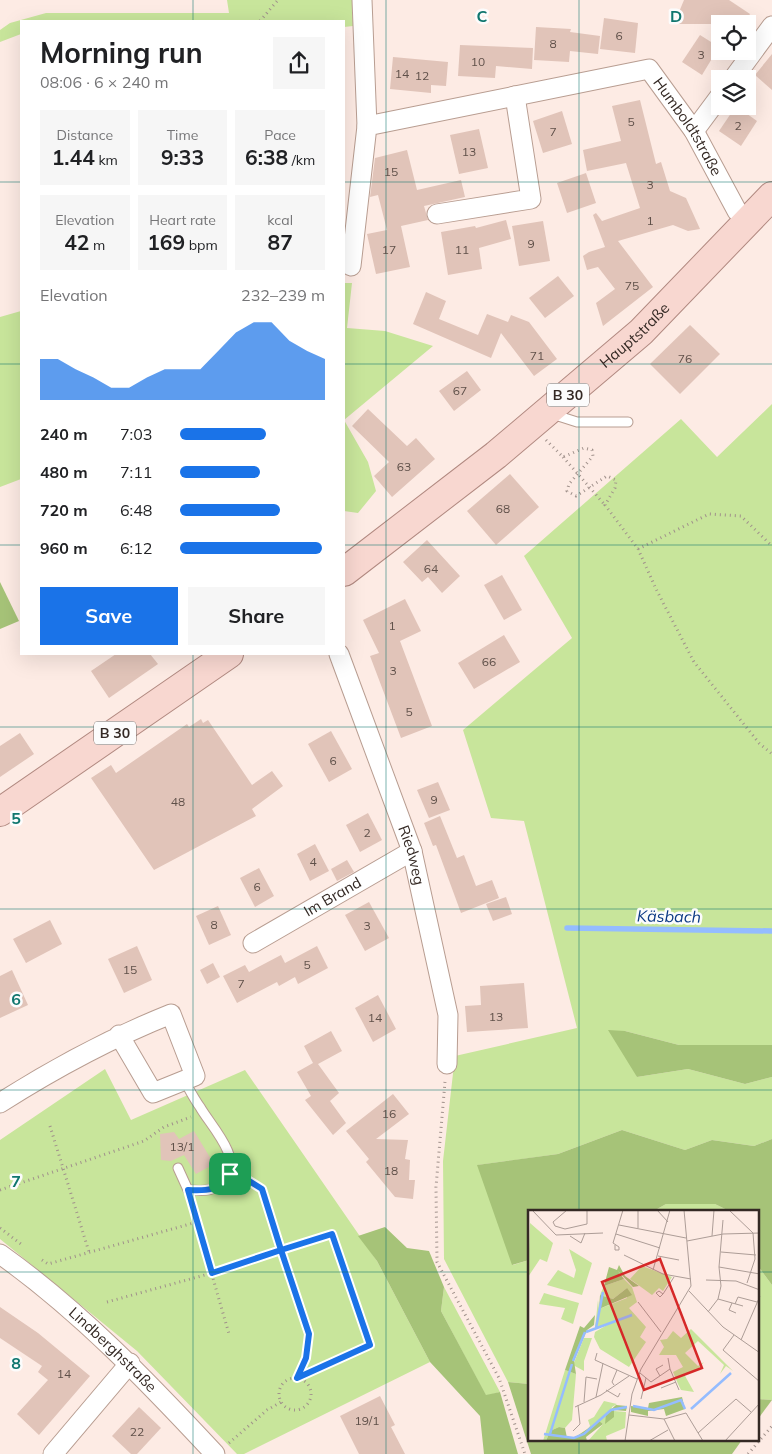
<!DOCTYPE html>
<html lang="en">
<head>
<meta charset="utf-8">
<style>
	body { margin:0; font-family:Mulish,sans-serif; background:#f6f6f6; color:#202124; height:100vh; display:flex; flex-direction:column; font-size:19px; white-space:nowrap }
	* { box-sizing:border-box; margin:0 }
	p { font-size:16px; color:#757577 }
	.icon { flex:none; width:28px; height:28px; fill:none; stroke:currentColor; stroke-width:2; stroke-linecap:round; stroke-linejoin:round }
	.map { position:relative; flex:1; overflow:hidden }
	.sheet { position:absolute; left:20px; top:20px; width:325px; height:635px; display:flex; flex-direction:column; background:#fff; border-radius:0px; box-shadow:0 5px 20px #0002 }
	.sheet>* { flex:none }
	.fabs { position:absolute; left:711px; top:15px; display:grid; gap:10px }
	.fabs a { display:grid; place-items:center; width:45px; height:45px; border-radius:0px; background:#fff; box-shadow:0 5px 20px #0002; font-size:25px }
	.pin { position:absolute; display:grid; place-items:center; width:42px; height:42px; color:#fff; margin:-21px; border-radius:10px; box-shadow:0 2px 8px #0006 }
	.round { display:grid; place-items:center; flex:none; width:52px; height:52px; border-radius:0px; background:#f6f6f6 }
	.head { display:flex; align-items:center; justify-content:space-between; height:85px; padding:0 20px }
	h1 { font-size:28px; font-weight:700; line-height:38px }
	.figures { display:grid; grid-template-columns:repeat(3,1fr); gap:8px; height:85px; padding:5px 20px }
	.figures div { display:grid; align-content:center; border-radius:0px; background:#f6f6f6; text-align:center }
	.figures b { font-size:21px; font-weight:700 }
	.figures small { font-size:14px; font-weight:400 }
	.figures p { font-size:14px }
	.chart { height:140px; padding:10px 20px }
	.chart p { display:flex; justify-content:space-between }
	.chart svg { width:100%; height:90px; margin-top:5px; fill:#1a73e8; opacity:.7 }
	.action { display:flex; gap:10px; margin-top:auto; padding:10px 20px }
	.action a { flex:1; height:58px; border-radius:0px; background:#1a73e8; color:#fff; font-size:20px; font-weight:700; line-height:58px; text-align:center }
	.action a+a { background:#f6f6f6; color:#202124 }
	ul { padding:0 20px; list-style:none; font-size:16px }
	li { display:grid; grid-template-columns:80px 60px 1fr; align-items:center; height:38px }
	li i { height:12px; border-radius:6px; background:#1a73e8 }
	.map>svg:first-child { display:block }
	.green { fill:#c8e59b }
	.forest { fill:#a6c378 }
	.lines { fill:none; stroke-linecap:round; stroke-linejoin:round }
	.stream { stroke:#94bcff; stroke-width:5.5 }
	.building { fill:#e1c4b9 }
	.lane-casing { stroke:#b89d91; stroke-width:11 }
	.street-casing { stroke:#b89d91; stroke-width:21 }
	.primary-casing { stroke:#b18980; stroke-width:30 }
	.path { stroke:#a0918b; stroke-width:3; stroke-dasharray:1 4; stroke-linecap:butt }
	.lane { stroke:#fff; stroke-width:9 }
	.street { stroke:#fff; stroke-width:19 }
	.primary { stroke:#f8d7d0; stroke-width:28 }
	.route-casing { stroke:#fff; stroke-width:10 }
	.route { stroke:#1a73e8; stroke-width:6 }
	.grid { fill:none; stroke:#0f766e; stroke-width:1; stroke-opacity:0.55 }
	.labels { text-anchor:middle; stroke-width:5; stroke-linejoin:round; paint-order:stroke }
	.number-label { font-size:12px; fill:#5f5049 }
	.shield { fill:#fcfcfc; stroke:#706865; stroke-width:1 }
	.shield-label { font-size:14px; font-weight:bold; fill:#342924 }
	.street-label { font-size:15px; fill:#342924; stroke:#fcfcfc }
	.water-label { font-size:16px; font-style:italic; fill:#0b3983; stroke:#fcfcfc }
	.inset-river { fill:none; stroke:#94bcff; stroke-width:2.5 }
	.inset-road { fill:none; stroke:#ad9d97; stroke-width:1 }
	.view { fill:#d62828; fill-opacity:0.15; stroke:#d62828; stroke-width:2.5 }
	.inset-edge { fill:none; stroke:#342924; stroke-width:2.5 }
	.grid-label { font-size:16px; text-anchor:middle; font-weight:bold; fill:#0f766e; stroke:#fcfcfc; stroke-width:5; stroke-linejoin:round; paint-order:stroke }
</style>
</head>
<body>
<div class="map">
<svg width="772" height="1454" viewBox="0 0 772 1454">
	<rect width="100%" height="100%" fill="#fdebe4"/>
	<g class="green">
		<polygon points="227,0 352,0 353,26 344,27 344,21 21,21 21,34 0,42 0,30 10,23 46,13 229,13"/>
		<polygon points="344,283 352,283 347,328 385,331 433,346 344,420 368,462 376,491 358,513 344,511"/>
		<polygon points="21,311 21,479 0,487 0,317"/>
		<polygon points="772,404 772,1045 679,1045 625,1031 637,1077 688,1069 745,1084 772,1077 772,1139 754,1146 712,1140 685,1150 622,1130 558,1154 478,1165 513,1265 529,1260 529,1384 508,1382 444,1259 443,1161 455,1056 577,1028 524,821 491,818 463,730 572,638 524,556 681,419 717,457"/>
		<polygon points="105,1069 131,1120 245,1070 377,1261 430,1362 244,1454 237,1454 137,1351 0,1239 0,1140"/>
		<polygon points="666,1204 715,1204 729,1211 652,1212"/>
		<polygon points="758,1266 772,1285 772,1400 758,1399"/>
		<polygon points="444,1287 500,1392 486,1396 441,1311"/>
	</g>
	<g class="forest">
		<polygon points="0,582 19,621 0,629"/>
		<polygon points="608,1030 625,1031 679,1045 772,1045 772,1077 745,1084 688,1069 637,1077"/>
		<polygon points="622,1130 685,1150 712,1140 754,1146 772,1139 772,1285 758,1266 758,1212 729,1211 715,1204 666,1204 652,1212 530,1212 529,1260 512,1265 477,1165 558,1154"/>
		<polygon points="385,1227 407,1248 429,1251 444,1287 441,1311 486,1395 500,1392 518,1454 484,1454 480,1416 430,1362 377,1261 358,1236"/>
		<polygon points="508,1382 529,1384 530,1440 742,1440 732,1454 531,1454"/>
		<polygon points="758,1399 772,1400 758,1419"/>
	</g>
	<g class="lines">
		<polyline class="stream" points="567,928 772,931"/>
	</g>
	<g class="building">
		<polygon points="684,0 729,0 750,14 744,24 674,24"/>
		<polygon points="604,18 638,23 635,53 600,49"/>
		<polygon points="536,27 571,29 570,32 600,36 598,54 570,51 569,62 534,60"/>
		<polygon points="700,35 719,47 702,75 682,62"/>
		<polygon points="460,45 533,48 532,69 496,66 495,78 458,76"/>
		<polygon points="772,54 772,90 755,75"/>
		<polygon points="393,57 448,62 446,86 431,85 431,93 390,89"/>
		<polygon points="640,100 656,164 661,162 670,191 686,198 700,229 688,231 673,225 618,241 653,287 603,326 596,303 615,289 598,267 587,270 583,256 589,252 605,247 593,215 596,213 602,221 640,208 626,163 587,171 583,150 621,141 612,106"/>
		<polygon points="736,106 757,121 741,146 719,131"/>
		<polygon points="562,111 572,144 543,153 533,121"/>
		<polygon points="479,129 488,168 459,174 450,135"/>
		<polygon points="407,150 417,190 461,180 465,197 424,206 428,220 401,226 410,267 376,274 367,234 387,230 378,195 370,197 375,158"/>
		<polygon points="586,173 596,203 567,213 557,183"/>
		<polygon points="506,220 511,239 479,248 482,269 448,275 441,232 475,226 476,228"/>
		<polygon points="543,221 550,261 519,266 512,226"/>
		<polygon points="558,276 574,296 545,318 529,298"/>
		<polygon points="426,292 446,301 439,319 478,335 487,314 508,322 511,315 529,322 557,359 534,376 501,333 491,358 413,324"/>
		<polygon points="690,325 720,354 680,394 650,364"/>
		<polygon points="467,371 481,390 454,411 439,391"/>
		<polygon points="368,409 407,446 416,438 435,459 392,497 374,476 389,462 352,426"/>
		<polygon points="510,474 539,507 496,545 467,511"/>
		<polygon points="427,540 460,576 442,593 428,577 422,582 403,562"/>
		<polygon points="502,575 522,610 504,620 484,585"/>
		<polygon points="405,599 421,631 400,641 432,726 401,738 370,656 379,653 363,620"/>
		<polygon points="504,635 520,662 474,689 458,663"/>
		<polygon points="116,654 150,654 158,664 109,698 91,671"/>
		<polygon points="201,719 203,723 208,720 252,785 272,771 283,786 252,809 256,816 154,870 91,778 111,765 116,773 187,724 189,727"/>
		<polygon points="331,731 352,769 329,782 308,744"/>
		<polygon points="20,733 34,754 0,777 0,746"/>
		<polygon points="438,782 450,810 429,818 417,790"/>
		<polygon points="368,813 382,840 360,852 346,825"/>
		<polygon points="440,816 457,858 464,855 476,886 492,880 499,898 461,913 436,845 433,846 424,823"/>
		<polygon points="315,844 329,871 310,881 297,854"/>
		<polygon points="347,860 354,872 337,881 331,869"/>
		<polygon points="259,868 274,896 255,907 240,878"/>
		<polygon points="506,897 512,914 493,921 486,904"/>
		<polygon points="369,902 389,938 365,951 345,915"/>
		<polygon points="218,906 231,935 209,945 196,916"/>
		<polygon points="50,920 62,944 26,963 13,939"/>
		<polygon points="137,946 152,980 124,993 108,959"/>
		<polygon points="317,946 328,968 298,984 295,977 279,986 277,982 237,1003 223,976 245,965 249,972 281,955 285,963"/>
		<polygon points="213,963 220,977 207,984 200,970"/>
		<polygon points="12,970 28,1005 0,1018 0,976"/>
		<polygon points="524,983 528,1028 467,1032 465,1006 481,1005 480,986"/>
		<polygon points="378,995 396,1029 373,1042 355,1008"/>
		<polygon points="331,1031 342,1051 318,1064 339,1093 330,1101 346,1123 333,1135 305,1100 311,1096 297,1072 313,1063 304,1046"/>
		<polygon points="393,1094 409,1114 376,1139 408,1140 405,1159 410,1160 409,1180 415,1180 413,1199 395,1197 366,1162 369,1159 346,1131"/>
		<polygon points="194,1131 214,1164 196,1174 184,1155 171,1161 161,1160 160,1134 174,1132 179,1139"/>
		<polygon points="0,1307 38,1333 90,1376 39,1435 17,1414 48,1380 38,1372 42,1366 0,1338"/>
		<polygon points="380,1396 395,1425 391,1427 405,1454 359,1454 340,1416"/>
		<polygon points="139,1407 161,1428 137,1454 131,1454 112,1436"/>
	</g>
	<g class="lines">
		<defs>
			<g id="lane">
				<polyline points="552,414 577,422 628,422"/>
				<path d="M178,1168l10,22c16,1 28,2 38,-11 17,-21 -16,-54 -26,-72 -6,-8 -11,-18 -16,-27"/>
			</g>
			<g id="street">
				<polyline points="362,0 367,126"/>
				<polyline points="733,79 772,26"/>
				<polyline points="694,131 720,96"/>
				<polyline points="437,214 531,199 515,96"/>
				<path id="s1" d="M351,266l16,-140 282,-57 45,62 43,80 11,11"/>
				<path id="s2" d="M339,654l73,197 36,164 -1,49"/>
				<path id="s3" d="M253,943l159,-92"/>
				<path d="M0,1103c55,-35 111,-65 171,-89l24,62 -42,17 -34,-58"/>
				<path id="s4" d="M0,1254c80,57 148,128 215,200"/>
				<polyline points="53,1454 130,1363"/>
			</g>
			<g id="primary">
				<path id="s5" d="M344,572l152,-117 145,-123 131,-136"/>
				<polyline points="0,812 229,654"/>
			</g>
		</defs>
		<use href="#lane" class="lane-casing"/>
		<use href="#street" class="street-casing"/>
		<use href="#primary" class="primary-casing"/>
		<g class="path">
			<polyline points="260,21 278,0"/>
			<polyline points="546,440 563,457 584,448 592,450 593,456 569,484 567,491 576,496 607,476 616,480 615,488 605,505 638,549 657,591 694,662 759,743 772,754"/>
			<polyline points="563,457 605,505"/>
			<polyline points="638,549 709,514 741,516 772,546"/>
			<polyline points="445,1082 436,1187 437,1262 499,1378 525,1454"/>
			<polyline points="50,1126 89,1252"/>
			<polyline points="240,1177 262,1189 309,1334 305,1358 297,1378"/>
			<polyline points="0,1190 144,1141 164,1127 191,1117"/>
			<polyline points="191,1202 229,1334"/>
			<polyline points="0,1228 21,1244"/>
			<polyline points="42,1260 48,1264 197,1222"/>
			<polyline points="107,1302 212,1273 332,1234 370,1345 297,1378"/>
			<circle cx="295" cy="1394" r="16"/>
			<polyline points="229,1443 267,1410 281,1402"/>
			<polyline points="748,1454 772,1426"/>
		</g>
		<use href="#lane" class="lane"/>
		<use href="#street" class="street"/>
		<use href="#primary" class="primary"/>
	</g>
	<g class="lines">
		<defs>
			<path id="route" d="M230,1174c-14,17 -21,17 -42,16l24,83 69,-23 28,84 -3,24 -9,20 73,-33 -38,-111 -51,16 -19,-61 -16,-10 -16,-5"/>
		</defs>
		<use href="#route" class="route-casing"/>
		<use href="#route" class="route"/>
	</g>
	<path class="grid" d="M193,0v21M386,0v1454M579,0v1212M0,182h21M344,182h428M0,364h21M344,364h428M0,545h21M344,545h428M193,654v800M0,727h772M0,909h772M0,1090h772M0,1272h530M758,1272h14M579,1440v14"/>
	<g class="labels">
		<g class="number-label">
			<text x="619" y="40">6</text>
			<text x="553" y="48">8</text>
			<text x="701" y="59">3</text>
			<text x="478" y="66">10</text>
			<text x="402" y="78">14</text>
			<text x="422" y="80">12</text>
			<text x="631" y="126">5</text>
			<text x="738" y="130">2</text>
			<text x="553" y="136">7</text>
			<text x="469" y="156">13</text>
			<text x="391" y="176">15</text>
			<text x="650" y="189">3</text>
			<text x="650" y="225">1</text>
			<text x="531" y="248">9</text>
			<text x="389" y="254">17</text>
			<text x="462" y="254">11</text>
			<text x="632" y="290">75</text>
			<text x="537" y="360">71</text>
			<text x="685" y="363">76</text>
			<text x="460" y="395">67</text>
			<text x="404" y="471">63</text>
			<text x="503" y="513">68</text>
			<text x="431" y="573">64</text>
			<text x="392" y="630">1</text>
			<text x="489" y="666">66</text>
			<text x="393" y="675">3</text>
			<text x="409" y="716">5</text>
			<text x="333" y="765">6</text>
			<text x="434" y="804">9</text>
			<text x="178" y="806">48</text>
			<text x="367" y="837">2</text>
			<text x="313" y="866">4</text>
			<text x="257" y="891">6</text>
			<text x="214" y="929">8</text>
			<text x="367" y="930">3</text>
			<text x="307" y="969">5</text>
			<text x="130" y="974">15</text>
			<text x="241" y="988">7</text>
			<text x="496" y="1021">13</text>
			<text x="375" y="1022">14</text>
			<text x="389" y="1118">16</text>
			<text x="182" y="1151">13/1</text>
			<text x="391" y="1175">18</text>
			<text x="64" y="1378">14</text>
			<text x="367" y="1425">19/1</text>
			<text x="137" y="1436">22</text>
		</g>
		<g class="shield">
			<rect x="547" y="383.5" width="42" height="23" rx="4"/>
			<rect x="94" y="721.5" width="42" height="23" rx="4"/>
		</g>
		<g class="shield-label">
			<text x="568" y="400">B 30</text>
			<text x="115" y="738">B 30</text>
		</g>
		<g class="street-label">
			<text dy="5" stroke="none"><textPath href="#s1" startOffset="498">Humboldtstraße</textPath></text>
			<text dy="5" stroke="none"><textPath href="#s5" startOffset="375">Hauptstraße</textPath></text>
			<text dy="5" stroke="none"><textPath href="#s2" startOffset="214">Riedweg</textPath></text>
			<text dy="5" stroke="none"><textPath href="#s3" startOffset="92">Im Brand</textPath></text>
			<text dy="5" stroke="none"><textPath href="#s4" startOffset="148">Lindberghstraße</textPath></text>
		</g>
		<g class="water-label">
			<text transform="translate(669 916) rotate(1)" y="6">Käsbach</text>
		</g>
	</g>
	<g transform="translate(528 1210)">
		<rect width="231" height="231" fill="#fdebe4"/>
		<path d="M2,13l23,20 -6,19 -7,-3 -12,18zM41,39l23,14 -10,32 -35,-10 11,-15 16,8 2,-8zM114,56l30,11 -9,14 -4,-3 -7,7 -22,-16zM96,69l8,8 5,15 -8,6 17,19 -6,10 6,5 -17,25 -29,-18 -6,-12 1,-5 12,-7 -12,3 3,-28 1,9 28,-11v-10l-14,11 -13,-4 4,-9zM16,83l35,10 -6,21 -12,-5 4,-11 -26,-4zM163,119l42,42 -7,-5 -6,8 4,-9 -26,-24 -13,12 13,13 6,-4 -6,7 -14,5 10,18 -13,-2 -3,-6 -5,-12 10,-5 -7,-12h-17l5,-8 -4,-7 7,-1 6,-8 8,7zM56,128h8l-8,23v10l-11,-6zM37,160l11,4 -4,46 -7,8 -6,-1 -9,4 -4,10h-3zM76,191l13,3 -5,3 -3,13 5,-9 12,1 -1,16 -19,8 1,5h-19l15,-17 -5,-3 -13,11 5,-6 -2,-6 6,-3z" fill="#c8e59b"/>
		<path d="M91,55l6,11 14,10 -6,1 -15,-16 6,8 -20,7 5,-19 8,3zM99,78l5,7 -33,14 1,-14 13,4zM67,105l-1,10 -7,5 -13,31 2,13 -11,-4 15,-44 4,2zM154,187l3,12 -19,7 -2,-7 -16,2v5l-17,-4v-6l17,2 1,-5zM88,195l11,1 -1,5 -12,-1v7l-9,7 1,-10zM71,211l4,3 -17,13 1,4h-41l4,-10 9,-4 6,1 2,10h7z" fill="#a6c378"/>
		<path class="inset-river" d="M68,118l7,-36M58,122l46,-17M45,151l12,-29M105,196l21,4 27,-10 4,9M163,199l40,-36M16,224l30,4 10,-4 27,-24 16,-3M22,224l22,-70"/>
		<path class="inset-road" d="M4,0l24,25 47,-2M39,0l-14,12 2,4 10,3 22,-5v-14M129,0l11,12M201,0l24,23M91,15l67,13M110,18v-18M88,24l44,14M42,26l11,7 4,-10M184,26l2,-26M159,31l36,-7 37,-1M85,33l10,-33M85,33l6,4v3h-4v-5M193,42l35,3M96,45l39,19 28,5M130,46l21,4M191,57l41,7M125,60l17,-60M178,70l30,1 24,9M219,73l8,-24 -2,-26M161,81l34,36 37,26M135,84l-4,-3 -3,2 4,4 3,-3 11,-17M190,89l25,7M110,92l23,30M204,93l-3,7 7,3M207,94l3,-7 19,5M180,102l10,-13 3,-13 -2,-19 4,-47M206,125l-11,15 37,32M213,130l19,-44M69,143l-2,7 42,19M142,159l9,21M112,163l11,9 19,-13 -2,-11M132,166l-4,-7 7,-4M86,175l-2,-3 5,-12M133,178l15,-6M78,180l12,7 2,-4M68,187l7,-34M113,189l5,-21M56,192l2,-25 11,2M47,197l26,-12 28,-19M101,205l35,4 22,-6 17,28M136,209l11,22M45,221l7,-7 -2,-19M170,223l38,-34 15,13M97,231l7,-47 9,-25 50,-83 -7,-76M121,231l19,-11M197,231l35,-38"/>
		<path class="view" d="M132,49l42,109 -58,22 -42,-108z"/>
		<rect width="231" height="231" class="inset-edge"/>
	</g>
	<g class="grid-label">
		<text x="482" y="22">C</text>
		<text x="676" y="22">D</text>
		<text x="16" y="824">5</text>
		<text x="16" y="1005">6</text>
		<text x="16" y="1187">7</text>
		<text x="16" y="1369">8</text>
	</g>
</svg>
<div class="fabs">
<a><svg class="icon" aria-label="locate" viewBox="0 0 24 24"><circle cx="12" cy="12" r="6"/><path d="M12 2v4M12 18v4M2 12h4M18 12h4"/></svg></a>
<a><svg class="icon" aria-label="layers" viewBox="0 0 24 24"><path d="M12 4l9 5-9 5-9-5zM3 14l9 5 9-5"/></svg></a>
</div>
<div class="pin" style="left:230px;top:1174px;background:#1e9e55"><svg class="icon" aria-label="arrive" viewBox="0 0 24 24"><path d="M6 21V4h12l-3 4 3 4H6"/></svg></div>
<section class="sheet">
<div class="head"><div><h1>Morning run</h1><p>08:06 · 6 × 240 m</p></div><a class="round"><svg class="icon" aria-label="share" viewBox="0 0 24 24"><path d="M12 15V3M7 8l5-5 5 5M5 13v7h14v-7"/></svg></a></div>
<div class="figures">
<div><p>Distance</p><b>1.44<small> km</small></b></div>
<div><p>Time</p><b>9:33</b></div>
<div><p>Pace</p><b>6:38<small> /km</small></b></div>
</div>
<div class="figures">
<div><p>Elevation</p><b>42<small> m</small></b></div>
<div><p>Heart rate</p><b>169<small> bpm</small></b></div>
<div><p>kcal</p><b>87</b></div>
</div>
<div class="chart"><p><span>Elevation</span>232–239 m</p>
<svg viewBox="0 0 160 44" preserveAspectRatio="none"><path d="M0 44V24L10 24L20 29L30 33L40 38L50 38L60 33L70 29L80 29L90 29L100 20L110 11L120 6L130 6L140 15L150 20L160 24V44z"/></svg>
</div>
<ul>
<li><b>240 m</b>7:03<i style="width:59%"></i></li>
<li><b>480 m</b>7:11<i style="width:55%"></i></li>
<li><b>720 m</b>6:48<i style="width:69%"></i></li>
<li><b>960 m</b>6:12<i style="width:98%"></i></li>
</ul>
<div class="action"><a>Save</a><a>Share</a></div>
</section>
</div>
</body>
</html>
